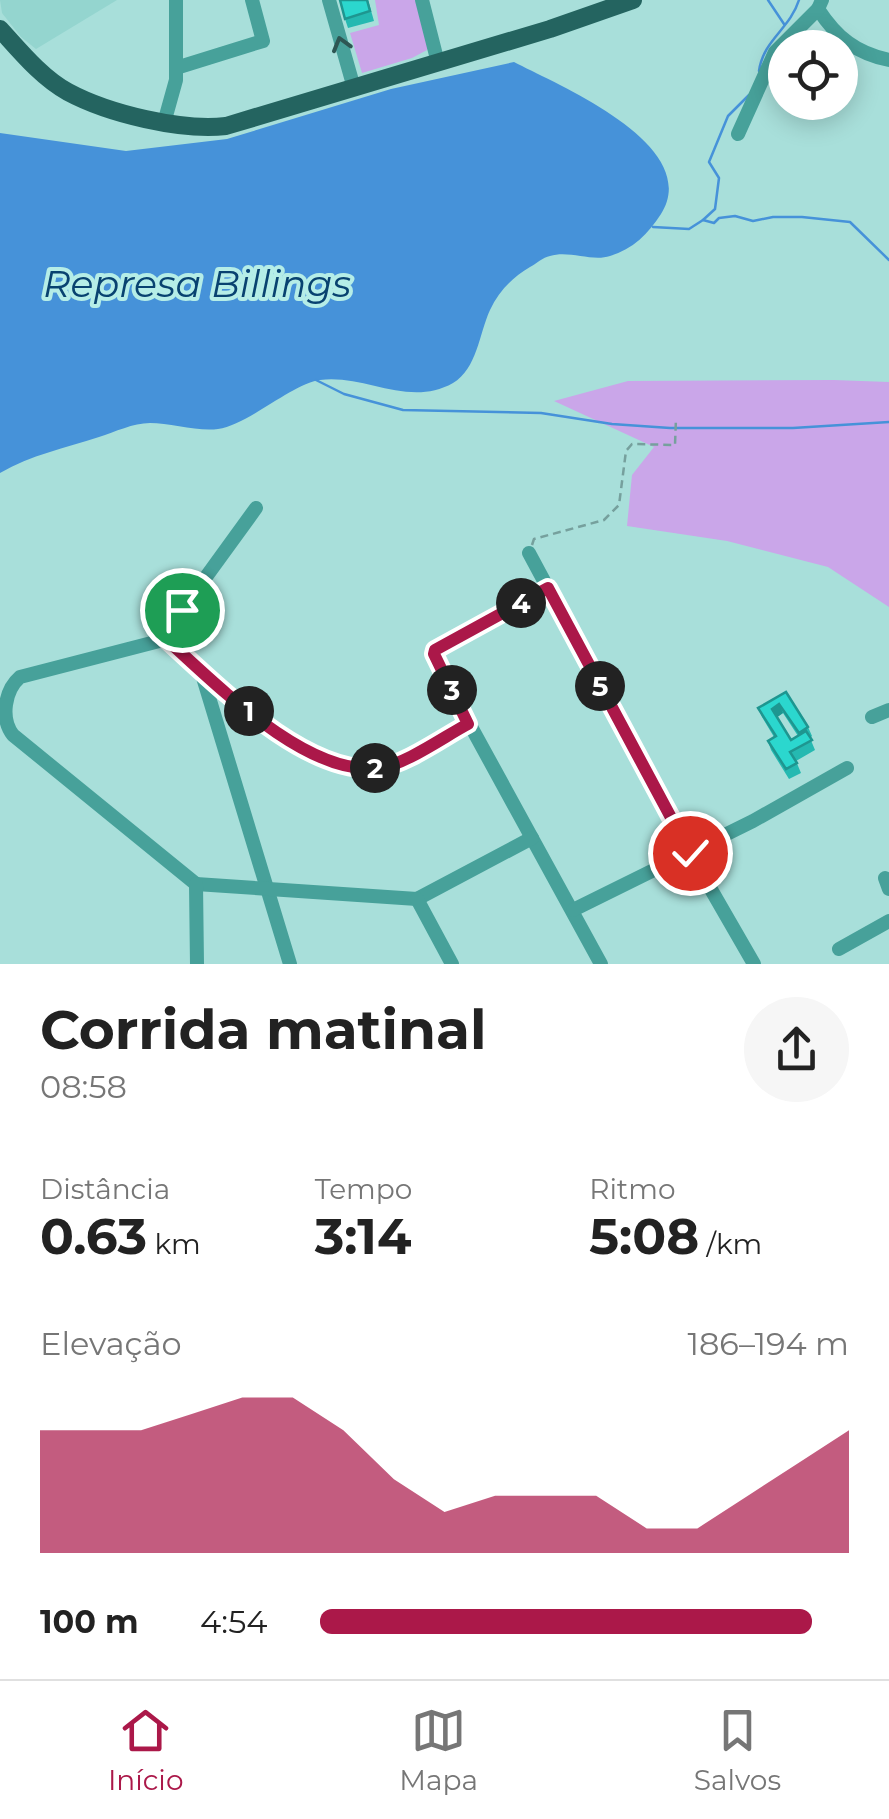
<!DOCTYPE html>
<html lang="pt">
<head>
<meta charset="utf-8">
<style>
	body { margin:0; font-family:Montserrat,sans-serif; background:#f6f6f6; color:#222; height:100vh; display:flex; flex-direction:column; font-size:38px; white-space:nowrap }
	* { box-sizing:border-box; margin:0 }
	p { font-size:32px; color:#767676 }
	.icon { flex:none; width:55px; height:55px; fill:none; stroke:currentColor; stroke-width:2; stroke-linecap:round; stroke-linejoin:round }
	.map { position:relative; height:964px; overflow:hidden }
	.side { display:flex; flex-direction:column; background:#fff; flex:1 }
	.side>* { flex:none }
	.tools { position:absolute; left:768px; top:30px; display:grid; gap:20px }
	.tools a { display:grid; place-items:center; width:90px; height:90px; border-radius:50%; background:#fff; box-shadow:0 5px 25px #0003; font-size:50px }
	.pin { position:absolute; display:grid; place-items:center; width:85px; height:85px; color:#fff; margin:-42px; border:5px solid #fff; border-radius:50%; box-shadow:0 2px 10px #0007 }
	.km { position:absolute; width:50px; height:50px; margin:-25px; border-radius:50%; background:#222; color:#fff; font-size:28px; line-height:50px; text-align:center }
	.round { display:grid; place-items:center; flex:none; width:105px; height:105px; border-radius:52px; background:#f6f6f6 }
	.headline { display:flex; align-items:center; justify-content:space-between; height:170px; padding:0 40px }
	h1 { font-size:55px; font-weight:700; line-height:75px }
	.stats { display:grid; grid-template-columns:repeat(3,1fr); gap:15px; height:170px; padding:10px 40px }
	.stats div { display:grid; align-content:center }
	.stats b { font-size:50px; font-weight:700 }
	.stats small { font-size:28px; font-weight:400 }
	.stats p { font-size:28px }
	.chart { height:280px; padding:20px 40px }
	.chart p { display:flex; justify-content:space-between }
	.chart svg { width:100%; height:180px; margin-top:10px; fill:#ab1849; opacity:.7 }
	ul { padding:0 40px; list-style:none; font-size:32px }
	li { display:grid; grid-template-columns:160px 120px 1fr; align-items:center; height:75px }
	li i { height:25px; border-radius:12px; background:#ab1849 }
	.tabs { display:flex; justify-content:space-around; align-items:center; height:140px; border-top:2px solid #e0e0e0; background:#fff; font-size:28px; color:#767676 }
	.tabs a { display:grid; justify-items:center; gap:5px }
	.tabs .selected { color:#ab1849 }
	.map>svg:first-child { display:block }
	.built { fill:#94d5cf }
	.green { fill:#caa6e9 }
	.water { fill:#4692d9 }
	.lines { fill:none; stroke-linecap:round; stroke-linejoin:round }
	.stream { stroke:#4692d9; stroke-width:2.5 }
	.path { stroke:#76a09d; stroke-width:2.5; stroke-dasharray:8 5; stroke-linecap:butt }
	.minor { stroke:#47a19a; stroke-width:14 }
	.major { stroke:#246460; stroke-width:18 }
	.wall { fill:#25b9b1; fill-rule:evenodd }
	.shaded-wall { fill:#1e9690 }
	.building { fill:#2bd7ce; stroke:#1e9690; stroke-width:2.5 }
	.oneway { stroke:#2e5653 }
	.route-casing { stroke:#fff; stroke-width:20 }
	.route { stroke:#ab1849; stroke-width:12 }
	.labels { text-anchor:middle; stroke-width:8; stroke-linejoin:round; paint-order:stroke }
	.water-label { font-size:38px; font-style:italic; fill:#084270; stroke:#b5ede7 }
</style>
</head>
<body>
<div class="map">
<svg width="889" height="964" viewBox="0 0 889 964">
	<rect width="100%" height="100%" fill="#a8dfda"/>
	<polygon class="built" points="0,0 117,0 36,49 21,37 2,13"/>
	<g class="green">
		<polygon points="375,0 416,0 429,40 427,50 412,58 362,73 350,33 379,25"/>
		<polygon points="834,380 889,382 889,607 828,567 727,541 627,526 632,475 654,447 554,401 628,381"/>
	</g>
	<path class="water" d="M514,62c44,23 190,83 147,152 -13,20 -28,35 -51,42 -18,6 -41,-6 -60,0 -7,1 -14,8 -20,11 -17,10 -31,24 -40,43 -11,24 -13,59 -37,73 -44,25 -88,-9 -133,-3 -27,3 -72,45 -102,49 -19,3 -48,-6 -68,-6 -17,0 -35,9 -51,14 -34,11 -68,18 -99,36v-340l126,18 101,-12 164,-50z"/>
	<g class="lines">
		<g class="stream">
			<polyline points="768,0 784,24"/>
			<path d="M759,71c4,-31 31,-42 40,-71"/>
			<polyline points="703,220 715,209 719,178 709,162 728,116 749,95"/>
			<polyline points="653,227 689,229 703,220 714,223 719,218 735,216 753,221 773,217 802,217 850,222 889,260"/>
			<polyline points="316,380 344,394 403,410 541,413 612,424 670,428 793,428 889,422"/>
		</g>
		<polyline class="path" points="532,545 534,539 604,520 619,505 626,451 632,444 675,445 676,418"/>
		<g class="minor">
			<polyline points="329,0 354,88"/>
			<polyline points="422,0 438,63"/>
			<path d="M822,0l-4,9c19,29 38,44 71,51"/>
			<polyline points="176,68 263,41 252,0"/>
			<polyline points="164,123 176,80 176,0"/>
			<polyline points="738,134 775,52 818,9"/>
			<polyline points="529,553 690,853 754,964"/>
			<polyline points="548,588 434,652 469,723 601,964"/>
			<path d="M167,639c49,44 141,139 212,129 26,-3 66,-32 90,-45"/>
			<polyline points="201,671 290,964"/>
			<polyline points="872,717 889,710"/>
			<polyline points="885,878 889,889"/>
			<path d="M196,884l-183,-149c-13,-17 -8,-45 7,-58l147,-38 15,-29 74,-102"/>
			<polyline points="196,884 417,899 532,838"/>
			<polyline points="196,884 197,964"/>
			<polyline points="417,899 452,964"/>
			<polyline points="573,910 753,821 847,768"/>
			<polyline points="839,949 889,921"/>
		</g>
		<path class="major" d="M0,29c20,22 42,49 68,63 41,22 113,39 158,34l324,-97 83,-29"/>
	</g>
	<g class="wall">
		<polygon points="368,0 374,21 348,28 345,19"/>
		<path d="M786,692l22,35 4,9 -2,2 5,12 -19,11 5,12 -12,6 -18,-29 -3,-9 6,-4 -12,-20 -4,-9zM783,713l15,23 -7,4 -14,-23z"/>
	</g>
	<polygon class="shaded-wall" points="779,704 783,713 776,718 772,709"/>
	<g class="building">
		<polygon points="340,0 367,0 370,11 345,19"/>
		<polygon points="786,692 808,727 799,733 779,704 772,709 791,740 806,731 812,740 790,752 797,763 786,769 768,741 776,736 758,708"/>
	</g>
	<defs><path id="oneway-chevron" d="M-2-3.5L2.5 0L-2 3.5" fill="none" stroke-width="1.6" stroke-linecap="round" stroke-linejoin="round" transform="scale(2.5)"/></defs>
	<use class="oneway" href="#oneway-chevron" transform="translate(341 44) rotate(-106)"/>
	<g class="lines">
		<defs>
			<path id="route" d="M182,610l-16,29c50,45 141,138 213,129 26,-3 66,-32 89,-44l-34,-70 1,-4 113,-62 142,265"/>
		</defs>
		<use href="#route" class="route-casing"/>
		<use href="#route" class="route"/>
	</g>
	<g class="labels">
		<g class="water-label">
			<text x="197" y="297">Represa Billings</text>
		</g>
	</g>
</svg>
<div class="tools">
<a><svg class="icon" aria-label="locate" viewBox="0 0 24 24"><circle cx="12" cy="12" r="6"/><path d="M12 2v4M12 18v4M2 12h4M18 12h4"/></svg></a>
</div>
<div class="pin" style="left:182px;top:610px;background:#1e9e55"><svg class="icon" aria-label="arrive" viewBox="0 0 24 24"><path d="M6 21V4h12l-3 4 3 4H6"/></svg></div>
<div class="pin" style="left:690px;top:853px;background:#d93025"><svg class="icon" aria-label="check" viewBox="0 0 24 24"><path d="M5 12l5 5 9-10"/></svg></div>
<b class="km" style="left:249px;top:711px">1</b>
<b class="km" style="left:375px;top:768px">2</b>
<b class="km" style="left:452px;top:690px">3</b>
<b class="km" style="left:521px;top:603px">4</b>
<b class="km" style="left:600px;top:686px">5</b>
</div>
<section class="side">
<div class="headline"><div><h1>Corrida matinal</h1><p>08:58</p></div><a class="round"><svg class="icon" aria-label="share" viewBox="0 0 24 24"><path d="M12 15V3M7 8l5-5 5 5M5 13v7h14v-7"/></svg></a></div>
<div class="stats">
<div><p>Distância</p><b>0.63<small> km</small></b></div>
<div><p>Tempo</p><b>3:14</b></div>
<div><p>Ritmo</p><b>5:08<small> /km</small></b></div>
</div>
<div class="chart"><p><span>Elevação</span>186–194 m</p>
<svg viewBox="0 0 160 44" preserveAspectRatio="none"><path d="M0 44V14L10 14L20 14L30 10L40 6L50 6L60 14L70 26L80 34L90 30L100 30L110 30L120 38L130 38L140 30L150 22L160 14V44z"/></svg>
</div>
<ul>
<li><b>100 m</b>4:54<i style="width:93%"></i></li>
</ul>
</section>
<nav class="tabs">
<a class="selected"><svg class="icon" aria-label="home" viewBox="0 0 24 24"><path d="M3 11l9-7 9 7M6 9v11h12V9"/></svg>Início</a>
<a><svg class="icon" aria-label="map" viewBox="0 0 24 24"><path d="M3 6l6-2 6 2 6-2v14l-6 2-6-2-6 2zM9 4v14M15 6v14"/></svg>Mapa</a>
<a><svg class="icon" aria-label="saved" viewBox="0 0 24 24"><path d="M7 4h10v16l-5-4-5 4z"/></svg>Salvos</a>
</nav>
</body>
</html>
